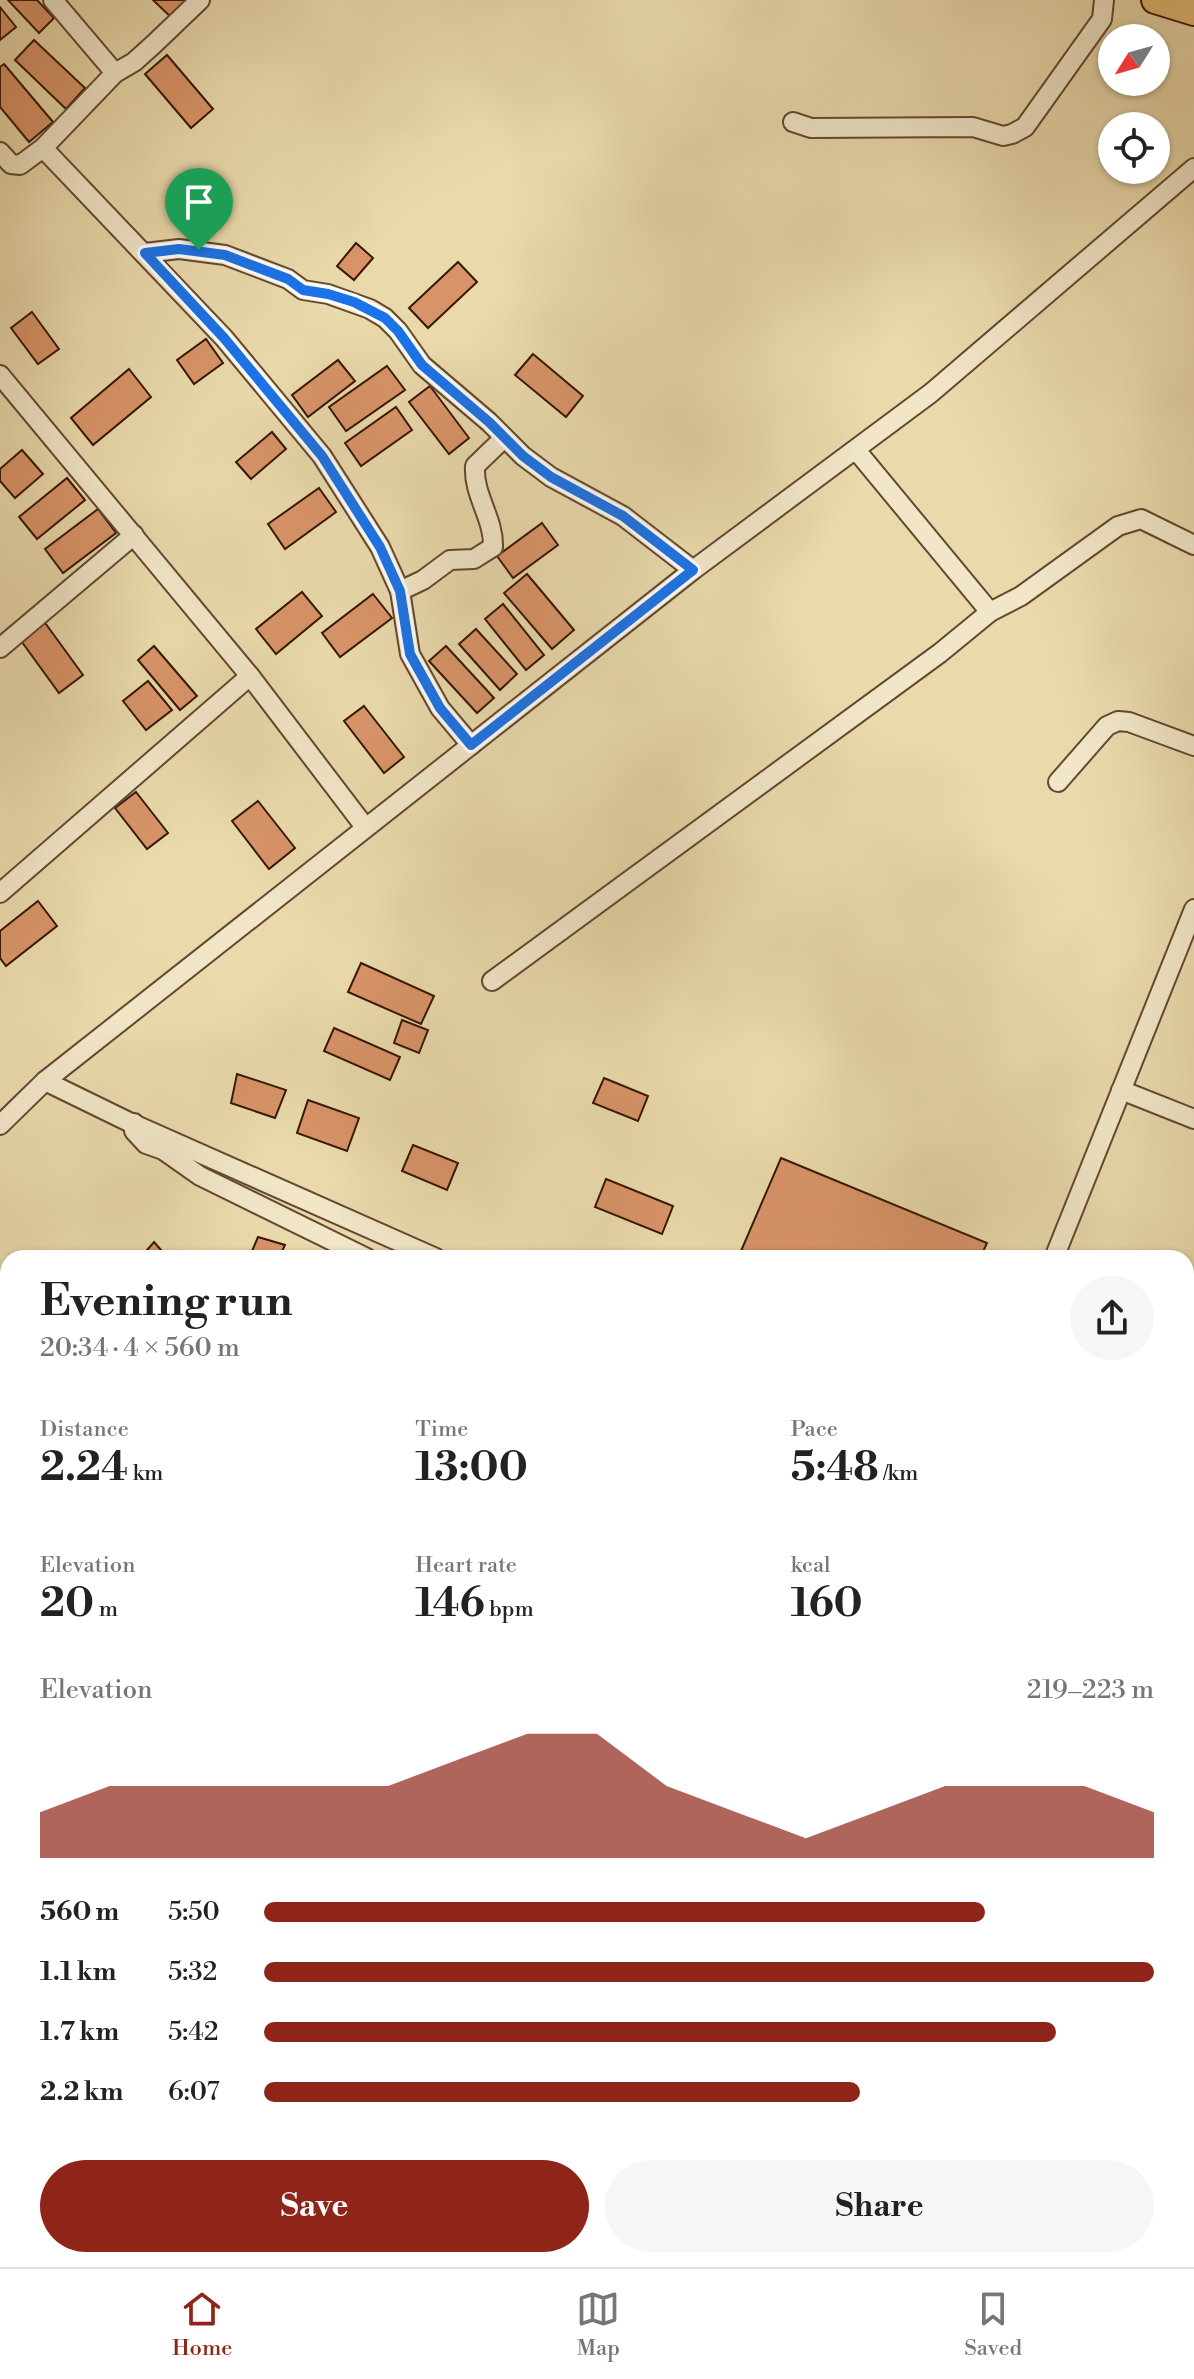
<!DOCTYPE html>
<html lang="en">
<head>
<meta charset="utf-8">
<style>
	body { margin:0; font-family:"Libre Bodoni",serif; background:#f6f6f6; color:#222; height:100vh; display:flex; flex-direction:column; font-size:30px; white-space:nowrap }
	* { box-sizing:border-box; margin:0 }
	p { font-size:26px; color:#767676 }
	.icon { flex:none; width:44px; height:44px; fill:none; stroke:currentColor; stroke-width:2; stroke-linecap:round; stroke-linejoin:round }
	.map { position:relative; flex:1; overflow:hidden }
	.drawer { position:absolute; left:0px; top:1250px; width:1194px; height:1018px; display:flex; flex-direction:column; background:#fff; border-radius:24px 24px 0 0; box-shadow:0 2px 6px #0004 }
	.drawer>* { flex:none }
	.needle { width:52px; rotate:233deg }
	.tools { position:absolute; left:1098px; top:24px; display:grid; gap:16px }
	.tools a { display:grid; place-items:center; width:72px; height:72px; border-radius:50%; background:#fff; box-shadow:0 2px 6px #0004; font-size:40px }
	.pin { position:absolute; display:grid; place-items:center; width:68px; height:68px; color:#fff; margin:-82px -34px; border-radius:50% 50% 50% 0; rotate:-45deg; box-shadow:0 0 8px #0007 }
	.pin .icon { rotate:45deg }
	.round { display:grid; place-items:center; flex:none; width:84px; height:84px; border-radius:42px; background:#f6f6f6 }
	.summary { display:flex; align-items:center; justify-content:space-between; height:136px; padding:0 40px }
	h1 { font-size:44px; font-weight:700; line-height:60px }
	.metrics { display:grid; grid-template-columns:repeat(3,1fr); gap:12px; height:136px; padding:8px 40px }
	.metrics div { display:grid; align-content:center }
	.metrics b { font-size:40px; font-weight:700 }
	.metrics small { font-size:22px; font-weight:400 }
	.metrics p { font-size:22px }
	.chart { height:224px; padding:16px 40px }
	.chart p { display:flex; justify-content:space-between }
	.chart svg { width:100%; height:144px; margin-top:8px; fill:#8f2418; opacity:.7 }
	.action { display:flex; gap:16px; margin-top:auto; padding:16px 40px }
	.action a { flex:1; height:92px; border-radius:48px; background:#8f2418; color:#fff; font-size:32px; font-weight:700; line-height:92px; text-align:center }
	.action a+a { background:#f6f6f6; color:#222 }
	ul { padding:0 40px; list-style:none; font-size:26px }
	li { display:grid; grid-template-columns:128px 96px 1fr; align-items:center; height:60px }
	li i { height:20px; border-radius:10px; background:#8f2418 }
	.tabs { display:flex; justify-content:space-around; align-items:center; height:112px; border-top:2px solid #e0e0e0; background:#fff; font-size:22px; color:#767676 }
	.tabs a { display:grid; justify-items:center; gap:4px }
	.tabs .current { color:#8f2418 }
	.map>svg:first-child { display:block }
	.building { fill:#d89468; stroke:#361707; stroke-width:2 }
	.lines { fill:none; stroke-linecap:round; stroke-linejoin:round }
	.minor-casing { stroke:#634830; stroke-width:22 }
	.highway-casing { stroke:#361707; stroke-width:30 }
	.minor { stroke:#f1e6c8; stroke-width:18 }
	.highway { stroke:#e4bc76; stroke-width:26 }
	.route-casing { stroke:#fff; stroke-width:16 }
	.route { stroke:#1a73e8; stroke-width:10 }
</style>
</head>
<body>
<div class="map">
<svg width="1194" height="2267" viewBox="0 0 1194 2267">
	<rect width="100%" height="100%" fill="#e9d9ab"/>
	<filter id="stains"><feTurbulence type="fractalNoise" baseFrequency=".0025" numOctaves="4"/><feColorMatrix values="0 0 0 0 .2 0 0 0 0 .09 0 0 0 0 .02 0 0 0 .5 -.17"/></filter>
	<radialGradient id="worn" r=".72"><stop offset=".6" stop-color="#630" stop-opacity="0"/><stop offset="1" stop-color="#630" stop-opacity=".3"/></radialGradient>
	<g class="building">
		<polygon points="8,0 37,0 54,18 39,33"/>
		<polygon points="153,0 193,0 175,21"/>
		<polygon points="0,7 16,27 0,40"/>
		<polygon points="34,40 85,88 66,109 15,60"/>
		<polygon points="167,55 213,109 191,128 145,74"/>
		<polygon points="4,64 53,122 29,142 0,107 0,67"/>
		<polygon points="356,243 373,258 354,280 337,266"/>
		<polygon points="458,262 477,282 428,328 409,308"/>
		<polygon points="32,312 59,349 38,364 11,328"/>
		<polygon points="206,339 223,363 194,384 177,360"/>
		<polygon points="533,354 583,396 566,417 515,375"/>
		<polygon points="338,360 355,381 308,417 292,395"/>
		<polygon points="387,366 405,390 346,431 329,407"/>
		<polygon points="129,369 151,397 93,445 71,418"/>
		<polygon points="430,386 469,438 449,454 409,402"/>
		<polygon points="396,407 412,430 361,466 345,443"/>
		<polygon points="272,432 286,449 251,479 236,462"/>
		<polygon points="22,450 43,474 15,498 0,481 0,469"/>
		<polygon points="67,478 85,500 37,539 19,517"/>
		<polygon points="319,488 336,512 285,549 268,524"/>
		<polygon points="98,509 116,533 63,573 45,549"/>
		<polygon points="542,523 558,545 513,578 497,556"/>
		<polygon points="527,574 574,630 552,649 504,593"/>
		<polygon points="302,592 322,616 276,654 256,629"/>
		<polygon points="373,594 392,618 340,657 322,633"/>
		<polygon points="503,604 544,655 526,670 485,619"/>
		<polygon points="43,620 83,675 59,693 19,638"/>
		<polygon points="476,629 517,674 500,690 459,644"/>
		<polygon points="154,646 197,696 180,710 138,660"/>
		<polygon points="446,646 494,698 477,713 429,661"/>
		<polygon points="148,681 172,710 146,730 123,701"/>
		<polygon points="364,706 404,757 384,773 344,721"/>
		<polygon points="136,792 168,833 147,849 115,808"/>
		<polygon points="258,801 295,848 269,869 232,821"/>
		<polygon points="38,901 57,926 6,966 0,958 0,931"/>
		<polygon points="361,963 434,996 421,1024 348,992"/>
		<polygon points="402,1020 428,1030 419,1053 394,1043"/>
		<polygon points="334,1028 400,1057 390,1080 324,1051"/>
		<polygon points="237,1074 286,1090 275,1118 231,1103"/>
		<polygon points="604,1078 648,1096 638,1121 593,1103"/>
		<polygon points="308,1100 359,1118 347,1151 297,1133"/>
		<polygon points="413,1145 458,1163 447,1190 402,1171"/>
		<polygon points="781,1158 987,1243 980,1258 738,1258"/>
		<polygon points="606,1179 673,1206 662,1234 595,1207"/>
		<polygon points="258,1237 285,1245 279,1258 249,1258"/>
		<polygon points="154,1242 168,1258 140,1258"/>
		<polygon points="8,1440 8,1472 0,1464 0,1448"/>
		<polygon points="0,1514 8,1520 8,1546 0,1556"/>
		<polygon points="0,1637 8,1643 8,1651 0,1666"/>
		<polygon points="8,1752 8,1799 0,1793 0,1763"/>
		<polygon points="2,1948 8,1954 8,2003 0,1996 0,1951"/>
	</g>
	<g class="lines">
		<defs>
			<g id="minor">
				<polyline points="53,0 115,73"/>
				<polyline points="793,122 811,128 973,127 1003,136 1012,134 1025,127 1102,19 1104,0"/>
				<polyline points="43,148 224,338 322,456 380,547 400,591 410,654 440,708 471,745"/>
				<polyline points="0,152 11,164 20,165 43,148 115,73 134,62 154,44 200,0"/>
				<polyline points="145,253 179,249 225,255 288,279 303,290 328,294 370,309 385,318 398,331 422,365 489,422 523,456 551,477 623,516 693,570"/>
				<polyline points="0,375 250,676 365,827"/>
				<polyline points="856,450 990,612"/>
				<path d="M400,591l23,-11 27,-20 24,-1 19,-12c1,-29 -20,-52 -18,-81l29,-28"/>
				<polyline points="0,648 134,535"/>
				<polyline points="1058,782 1107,726 1118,721 1129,722 1194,746"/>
				<polyline points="0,893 250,676"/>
				<polyline points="492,981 940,653 990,612 1021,596 1118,526 1141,519 1194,545"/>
				<polyline points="45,1081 129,1122 436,1258"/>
				<polyline points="1121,1090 1194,1119"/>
				<polyline points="134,1123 134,1131 146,1144 163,1150 200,1176 367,1258"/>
				<polyline points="0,1125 45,1081 693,570 931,393 1194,168"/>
				<polyline points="1054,1258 1194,909"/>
				<polyline points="0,1393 8,1386"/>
				<polyline points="0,1494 8,1496"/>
				<polyline points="0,1718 8,1722"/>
				<polyline points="0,1810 8,1814"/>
				<polyline points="1186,1825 1194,1829"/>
				<polyline points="1186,1940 1194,1940"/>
				<polyline points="0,2077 8,2069"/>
				<polyline points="960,2260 966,2267"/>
				<polyline points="69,2267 78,2260"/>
				<polyline points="333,2267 341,2260"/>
				<polyline points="812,2267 818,2260"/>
			</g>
			<polyline id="highway" points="1155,0 1194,12"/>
		</defs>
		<use href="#minor" class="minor-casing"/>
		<use href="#highway" class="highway-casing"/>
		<use href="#minor" class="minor"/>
		<use href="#highway" class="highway"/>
	</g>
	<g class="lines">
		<defs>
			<polygon id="route" points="179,249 225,255 288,279 303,290 328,294 354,302 385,318 398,331 422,365 489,422 523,456 551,477 623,516 693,570 471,745 440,708 410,654 400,591 380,547 322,456 224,338 145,253"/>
		</defs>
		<use href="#route" class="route-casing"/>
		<use href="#route" class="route"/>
	</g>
	<rect width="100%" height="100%" filter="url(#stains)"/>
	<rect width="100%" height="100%" fill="url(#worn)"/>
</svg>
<div class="tools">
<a><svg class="needle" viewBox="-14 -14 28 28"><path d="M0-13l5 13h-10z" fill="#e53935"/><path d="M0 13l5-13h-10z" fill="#767676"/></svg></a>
<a><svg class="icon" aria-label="locate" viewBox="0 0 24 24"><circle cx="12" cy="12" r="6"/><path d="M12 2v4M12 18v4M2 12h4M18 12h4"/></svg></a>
</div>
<div class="pin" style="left:199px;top:250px;background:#1e9e55"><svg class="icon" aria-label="arrive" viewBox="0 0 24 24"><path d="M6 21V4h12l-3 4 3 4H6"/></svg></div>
<section class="drawer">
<div class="summary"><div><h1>Evening run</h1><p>20:34 · 4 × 560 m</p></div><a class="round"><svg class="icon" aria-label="share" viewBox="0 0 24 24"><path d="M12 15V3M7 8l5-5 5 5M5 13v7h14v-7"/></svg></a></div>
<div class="metrics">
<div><p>Distance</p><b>2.24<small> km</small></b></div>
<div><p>Time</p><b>13:00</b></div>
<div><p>Pace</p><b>5:48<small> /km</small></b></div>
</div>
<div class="metrics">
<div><p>Elevation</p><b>20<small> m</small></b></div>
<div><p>Heart rate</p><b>146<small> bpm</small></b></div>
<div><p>kcal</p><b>160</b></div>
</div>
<div class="chart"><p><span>Elevation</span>219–223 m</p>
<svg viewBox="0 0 160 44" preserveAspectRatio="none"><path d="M0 44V30L10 22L20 22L30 22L40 22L50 22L60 14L70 6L80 6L90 22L100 30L110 38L120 30L130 22L140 22L150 22L160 30V44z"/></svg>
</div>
<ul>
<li><b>560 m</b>5:50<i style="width:81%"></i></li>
<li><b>1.1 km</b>5:32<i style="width:100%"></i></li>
<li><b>1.7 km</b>5:42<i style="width:89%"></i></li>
<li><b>2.2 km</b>6:07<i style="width:67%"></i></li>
</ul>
<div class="action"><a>Save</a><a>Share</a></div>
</section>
</div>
<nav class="tabs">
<a class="current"><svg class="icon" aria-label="home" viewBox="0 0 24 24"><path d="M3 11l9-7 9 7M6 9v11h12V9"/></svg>Home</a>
<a><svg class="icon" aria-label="map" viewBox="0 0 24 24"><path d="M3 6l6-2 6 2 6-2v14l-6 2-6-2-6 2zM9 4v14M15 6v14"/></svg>Map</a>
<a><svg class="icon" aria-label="saved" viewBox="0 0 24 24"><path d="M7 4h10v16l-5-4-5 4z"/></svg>Saved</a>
</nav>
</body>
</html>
